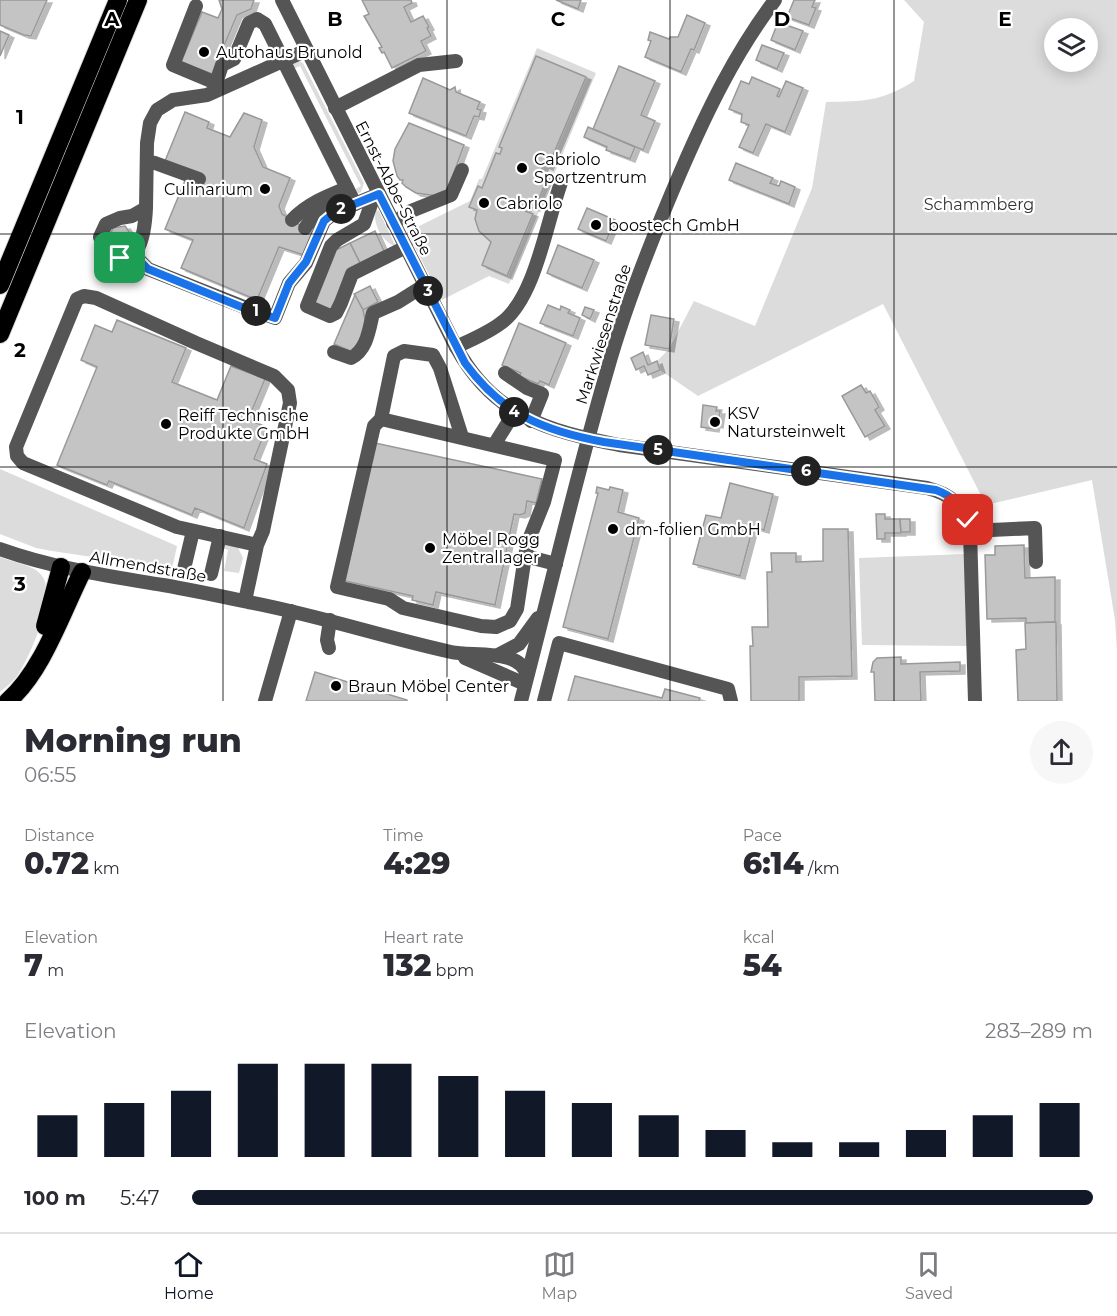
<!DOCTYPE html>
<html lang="en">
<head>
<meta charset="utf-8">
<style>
	body { margin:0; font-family:Montserrat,sans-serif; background:#f7f7f7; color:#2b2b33; height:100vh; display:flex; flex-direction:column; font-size:22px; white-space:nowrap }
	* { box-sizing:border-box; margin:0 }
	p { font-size:20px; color:#7c7c81 }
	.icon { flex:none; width:33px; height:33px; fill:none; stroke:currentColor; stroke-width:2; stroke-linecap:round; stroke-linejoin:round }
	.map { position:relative; height:701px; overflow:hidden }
	.sheet { display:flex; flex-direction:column; background:#fff; flex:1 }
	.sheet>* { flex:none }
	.buttons { position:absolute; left:1044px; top:18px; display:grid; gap:12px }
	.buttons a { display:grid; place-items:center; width:54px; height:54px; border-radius:50%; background:#fff; box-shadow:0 3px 15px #0003; font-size:30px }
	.pin { position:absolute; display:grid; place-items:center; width:51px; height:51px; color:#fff; margin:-26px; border-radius:12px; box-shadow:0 3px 9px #0006 }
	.km { position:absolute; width:30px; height:30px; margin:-15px; border-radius:50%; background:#222; color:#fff; font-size:16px; line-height:30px; text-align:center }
	.round { display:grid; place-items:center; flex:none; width:63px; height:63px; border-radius:32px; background:#f7f7f7 }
	.overview { display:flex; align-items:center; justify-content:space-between; height:102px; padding:0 24px }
	h1 { font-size:33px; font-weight:800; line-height:45px }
	.metrics { display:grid; grid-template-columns:repeat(3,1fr); gap:9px; height:102px; padding:6px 24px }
	.metrics div { display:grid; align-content:center }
	.metrics b { font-size:30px; font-weight:800 }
	.metrics small { font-size:16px; font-weight:400 }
	.metrics p { font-size:16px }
	.chart { height:168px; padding:12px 24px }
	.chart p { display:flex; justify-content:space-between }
	.chart svg { width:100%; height:108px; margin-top:6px; stroke:#111827; stroke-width:6 }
	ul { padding:0 24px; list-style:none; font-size:20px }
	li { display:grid; grid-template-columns:96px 72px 1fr; align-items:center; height:45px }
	li i { height:15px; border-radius:8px; background:#111827 }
	.tab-bar { display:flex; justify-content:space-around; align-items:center; height:84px; border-top:2px solid #e1e1e2; background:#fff; font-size:16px; color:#7c7c81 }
	.tab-bar a { display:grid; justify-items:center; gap:3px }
	.tab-bar .selected { color:#111827 }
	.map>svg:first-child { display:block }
	.green { fill:#dcdcdc; fill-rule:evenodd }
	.building { fill:#c4c4c4; stroke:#999; stroke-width:1.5; filter:url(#shadow) }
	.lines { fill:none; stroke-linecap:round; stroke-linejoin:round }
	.highway-casing { stroke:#dbdbdb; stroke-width:20 }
	.minor { stroke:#555; stroke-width:14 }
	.highway { stroke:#000; stroke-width:18 }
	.route-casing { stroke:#fff; stroke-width:12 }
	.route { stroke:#1a73e8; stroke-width:8 }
	.grid { fill:none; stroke:#000; stroke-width:1.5; stroke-opacity:0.55 }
	.poi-dot { fill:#000; stroke:#fff; stroke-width:2 }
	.labels { text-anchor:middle; stroke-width:4.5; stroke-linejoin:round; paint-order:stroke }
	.poi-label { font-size:16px; fill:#000; stroke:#fff; text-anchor:start }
	.street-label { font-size:16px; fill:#000; stroke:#fff }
	.park-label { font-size:16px; fill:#333; stroke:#fff }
	.grid-label { font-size:20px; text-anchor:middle; font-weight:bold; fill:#000; stroke:#fff; stroke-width:4.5; stroke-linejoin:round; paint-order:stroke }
</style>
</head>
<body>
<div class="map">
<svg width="1117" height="701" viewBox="0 0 1117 701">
	<defs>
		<filter id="shadow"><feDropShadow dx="5" dy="3" stdDeviation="0" flood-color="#0004"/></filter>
	</defs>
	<rect width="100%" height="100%" fill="#fff"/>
	<g class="green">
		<path d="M904,0h213v651l-2,-31 -23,-140 -106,25 -103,-201 -185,92 -38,-26 -3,-9 12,-12 25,-48 61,25 57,-138 14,-86c39,-1 54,0 88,-21l10,-59zM1054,28h34v34h-34z"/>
		<polygon points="537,48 596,73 509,284 489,276 442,300 407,232 470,201 479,179 482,179"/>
		<polygon points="299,61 303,63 364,183 361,192 357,194 354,190 361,186 300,66 293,69 292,65"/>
		<path d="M376,210l3,1 16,34 -1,1c-12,-5 -22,-23 -18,-36z"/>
		<polygon points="0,469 177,546 172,569 52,551 36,548 0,534"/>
		<polygon points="224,543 239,547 239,550 243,558 239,573 224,571 228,550 222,548"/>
		<polygon points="966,554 968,646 862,645 859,558"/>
		<path d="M0,557c12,5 35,8 42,19 15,19 -12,82 -25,100 -5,6 -11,11 -17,16z"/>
	</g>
	<g class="building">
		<polygon points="0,0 47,0 31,36 24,35 0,25"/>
		<polygon points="219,0 254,0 251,9 237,15 212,74 181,62 202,12 218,18 222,9"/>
		<polygon points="362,0 411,0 412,3 404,7 411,22 423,16 429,27 427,28 431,36 421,41 426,51 392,68 384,52 382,53 379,48 382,47 364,16 369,14"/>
		<polygon points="556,0 581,0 578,9"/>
		<polygon points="794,0 815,0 812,7 816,8 809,25 787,17"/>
		<polygon points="687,15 705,23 694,50 691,49 681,72 645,57 651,41 648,40 650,32 669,39 670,37 678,37"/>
		<polygon points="778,22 803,31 795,50 771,40"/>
		<polygon points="0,31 9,35 0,56"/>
		<polygon points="762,45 784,53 777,69 756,60"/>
		<polygon points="536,56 586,77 548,167 544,165 540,174 548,177 535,208 527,205 525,211 533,214 507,276 482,265 491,242 479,231 475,219 477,210 469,207 478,186 482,188 496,153 500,154 502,148 499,147"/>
		<polygon points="619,66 655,81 641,115 655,121 643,150 593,129"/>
		<polygon points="752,77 780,89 777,96 779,97 786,81 803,88 785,132 766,124 753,153 739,147 749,125 741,122 742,114 729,109 741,81 749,84"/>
		<polygon points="423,78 450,90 455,87 456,92 480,102 477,109 481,110 479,117 474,116 466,136 409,113"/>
		<polygon points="185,112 209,122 207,128 230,137 244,113 262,120 254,147 263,167 290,178 279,206 282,214 313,233 304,255 279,247 257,300 181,268 193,240 165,229 186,178 165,161"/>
		<polygon points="409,123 464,145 445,197 416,193 406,187 402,183 403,180 400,180 397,176 393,161 395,149"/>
		<polygon points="588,127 635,147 630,159 606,150 607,147 584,137"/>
		<polygon points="736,163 773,178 770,183 779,186 781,181 795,187 789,204 729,180"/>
		<polygon points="587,208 615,220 606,241 578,229"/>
		<polygon points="125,226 132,236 127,247 115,249 108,239 113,228"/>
		<polygon points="375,231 384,251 360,263 350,243"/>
		<polygon points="350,243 360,263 348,269 331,310 313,303 334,251"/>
		<polygon points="558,245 594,260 582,288 547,273"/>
		<polygon points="370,286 378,302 363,310 354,294"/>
		<polygon points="355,295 363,310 366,324 355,353 334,344"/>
		<polygon points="548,305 560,310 561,306 570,310 568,313 580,318 573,336 540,323"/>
		<polygon points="585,307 594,310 590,319 582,315"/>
		<polygon points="651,315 674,319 669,349 645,345"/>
		<polygon points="117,320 186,348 172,382 217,400 231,366 265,379 248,420 267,427 254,459 267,464 244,528 195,508 192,515 109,481 107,485 57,465 97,367 81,360 95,325 112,332"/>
		<polygon points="519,323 566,343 549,385 540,381 538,384 519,376 521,373 502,365"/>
		<polygon points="643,352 648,365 657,361 660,370 648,375 644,366 636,370 631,358"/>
		<polygon points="861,385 866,393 870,391 879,407 875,410 885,426 865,437 842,396"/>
		<polygon points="703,405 717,407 716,411 720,411 718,425 715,424 714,429 701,427"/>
		<polygon points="375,443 542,479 536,503 527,501 525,513 520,515 514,514 495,605 436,592 433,605 412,600 413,596 345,581"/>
		<polygon points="730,483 773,494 764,530 753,527 740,576 693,564 706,515 721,518"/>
		<polygon points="597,487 609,490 610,487 623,490 618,512 639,518 608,639 563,627 598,493 596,493"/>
		<polygon points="876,514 885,514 885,519 900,519 901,533 885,533 885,539 877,539"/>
		<polygon points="900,519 910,519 910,532 901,532"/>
		<polygon points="823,529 848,529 852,676 799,677 799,701 751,701 750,646 753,646 752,627 768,627 767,572 772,572 771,553 796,553 796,562 823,561"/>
		<polygon points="1024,545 1025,578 1055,577 1055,622 1026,623 1026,618 987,619 985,555 995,555 995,546"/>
		<polygon points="1056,622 1057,701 1018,701 1016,650 1026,649 1025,623"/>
		<polygon points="901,657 901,664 960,662 960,671 920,672 921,701 875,701 874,672 871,672 873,662 877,658"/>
		<polygon points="315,672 407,700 407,701 306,701"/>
		<polygon points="575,676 662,698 665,689 700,698 699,701 568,701"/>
	</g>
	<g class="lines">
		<defs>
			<g id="highway">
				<polyline points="0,285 118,0"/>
				<polyline points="0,334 138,0"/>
				<polyline points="45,626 61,567"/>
				<path d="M8,701c34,-29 54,-89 74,-129"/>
			</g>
		</defs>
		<use href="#highway" class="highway-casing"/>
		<g class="minor">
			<path d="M282,0l174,347c37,68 90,84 163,98l308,43c24,6 38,18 43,43l5,170"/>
			<polyline points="196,6 173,65 216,83"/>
			<polyline points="218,89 216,83 222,65 234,59 249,23 257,19 265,24 355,204"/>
			<polyline points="335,108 419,65 456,61"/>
			<polyline points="147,162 155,163 199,179"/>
			<polyline points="374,196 364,224 337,240 331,246 307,306 330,316 336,313 341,303 352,274 406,247"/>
			<path d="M146,208c-1,22 -6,68 -39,44l-7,-15 6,-13 14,-6 12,-2 14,-8 1,-65 3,-20 7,-13 16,-10 34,-5 100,-45"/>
			<path d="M292,220c15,-16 35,-24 55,-32"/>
			<polyline points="393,223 411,211 451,195 462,170"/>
			<polyline points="305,228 315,214 338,202"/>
			<polyline points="134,255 148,269 244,307 275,318 289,283 306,263 324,221 335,212 379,194"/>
			<path d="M456,347c15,-7 32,-14 45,-24 35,-25 46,-104 61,-143"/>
			<path d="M334,352l17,6c16,-8 18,-28 22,-45l25,-11 27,-17"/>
			<polyline points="505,373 527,388 542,394 531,421"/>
			<polyline points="381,419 555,460 544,502 528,542 525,556 556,564"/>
			<polyline points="462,437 440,368 433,355 404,351 394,356 381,419 374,426 337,587 389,599 403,608 481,626 496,627 510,621 517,609 525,556"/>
			<polyline points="494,445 514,413"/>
			<polyline points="970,531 1035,528 1036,562"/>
			<path d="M0,549c53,19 108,27 163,36 29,5 57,11 85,17 69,13 135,35 203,50 21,5 71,-4 76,24"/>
			<polyline points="184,569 193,531"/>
			<polyline points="211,574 220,536"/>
			<polyline points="245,601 257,545 263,531 290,403 288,390 274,376 196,343 96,298 84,296 77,299 16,447 17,456 23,463 177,527 257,545"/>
			<polyline points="329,648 327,640 330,620"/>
			<polyline points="498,655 519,644 538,618"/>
			<polyline points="465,658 525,684"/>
			<polyline points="265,701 291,611"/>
			<path d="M521,701c29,-110 54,-221 86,-330 19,-68 46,-135 74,-200 26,-60 54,-118 94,-171"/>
			<polyline points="544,701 559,643 728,689 731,701"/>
		</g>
		<use href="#highway" class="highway"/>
	</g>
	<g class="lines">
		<defs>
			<path id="route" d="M120,258l14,-3 14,14 96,39 31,10 14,-35 17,-21 18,-41 11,-9 44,-18 86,169c37,51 79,68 139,79l332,48c16,6 25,15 32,30"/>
		</defs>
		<use href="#route" class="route-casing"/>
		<use href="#route" class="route"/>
	</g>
	<path class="grid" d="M223,0v701M447,0v701M670,0v701M894,0v701M0,234h1117M0,467h1117"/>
	<g class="poi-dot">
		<circle cx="204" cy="52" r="6"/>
		<circle cx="522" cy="168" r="6"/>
		<circle cx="265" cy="189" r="6"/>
		<circle cx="484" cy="203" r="6"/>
		<circle cx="596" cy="225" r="6"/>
		<circle cx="715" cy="422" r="6"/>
		<circle cx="166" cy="424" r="6"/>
		<circle cx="613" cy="529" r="6"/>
		<circle cx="430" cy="548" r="6"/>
		<circle cx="336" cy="686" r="6"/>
	</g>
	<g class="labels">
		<g class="poi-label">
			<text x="216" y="58">Autohaus Brunold</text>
			<text x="534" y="165">Cabriolo<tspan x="534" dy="18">Sportzentrum</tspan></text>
			<text x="253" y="195" text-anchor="end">Culinarium</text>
			<text x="496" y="209">Cabriolo</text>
			<text x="608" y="231">boostech GmbH</text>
			<text x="727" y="419">KSV<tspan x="727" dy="18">Natursteinwelt</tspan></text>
			<text x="178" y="421">Reiff Technische<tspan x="178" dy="18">Produkte GmbH</tspan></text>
			<text x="625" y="535">dm-folien GmbH</text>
			<text x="442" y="545">Möbel Rogg<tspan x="442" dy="18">Zentrallager</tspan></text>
			<text x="348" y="692">Braun Möbel Center</text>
		</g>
		<g class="street-label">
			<text transform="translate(394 188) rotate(63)" y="6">Ernst-Abbe-Straße</text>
			<text transform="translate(603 334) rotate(-72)" y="6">Markwiesenstraße</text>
			<text transform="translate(148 566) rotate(10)" y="6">Allmendstraße</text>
		</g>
		<g class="park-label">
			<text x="979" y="210">Schammberg</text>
		</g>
	</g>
	<g class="grid-label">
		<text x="112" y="26">A</text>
		<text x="335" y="26">B</text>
		<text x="558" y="26">C</text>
		<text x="782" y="26">D</text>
		<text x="1005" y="26">E</text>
		<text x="20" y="124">1</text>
		<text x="20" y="357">2</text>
		<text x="20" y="591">3</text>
	</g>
</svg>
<div class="buttons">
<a><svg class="icon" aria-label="layers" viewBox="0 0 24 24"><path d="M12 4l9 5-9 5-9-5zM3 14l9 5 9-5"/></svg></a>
</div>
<div class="pin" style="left:120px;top:258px;background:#1e9e55"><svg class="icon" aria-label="arrive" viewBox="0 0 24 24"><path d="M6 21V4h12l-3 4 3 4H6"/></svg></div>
<div class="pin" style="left:968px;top:520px;background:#d93025"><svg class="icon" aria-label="check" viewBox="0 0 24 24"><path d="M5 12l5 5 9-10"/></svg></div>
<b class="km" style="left:256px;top:311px">1</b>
<b class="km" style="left:341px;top:209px">2</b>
<b class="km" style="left:428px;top:291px">3</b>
<b class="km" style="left:514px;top:412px">4</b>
<b class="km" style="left:658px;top:450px">5</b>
<b class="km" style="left:806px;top:471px">6</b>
</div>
<section class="sheet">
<div class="overview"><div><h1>Morning run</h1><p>06:55</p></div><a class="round"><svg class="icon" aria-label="share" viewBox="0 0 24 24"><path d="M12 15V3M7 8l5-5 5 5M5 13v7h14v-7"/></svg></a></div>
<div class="metrics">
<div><p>Distance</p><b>0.72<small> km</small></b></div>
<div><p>Time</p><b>4:29</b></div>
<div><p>Pace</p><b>6:14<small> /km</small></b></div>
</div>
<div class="metrics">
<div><p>Elevation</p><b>7<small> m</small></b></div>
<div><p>Heart rate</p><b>132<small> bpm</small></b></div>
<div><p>kcal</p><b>54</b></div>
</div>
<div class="chart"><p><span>Elevation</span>283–289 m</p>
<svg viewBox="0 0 160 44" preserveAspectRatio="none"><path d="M5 44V27M15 44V22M25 44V17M35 44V6M45 44V6M55 44V6M65 44V11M75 44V17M85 44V22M95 44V27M105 44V33M115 44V38M125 44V38M135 44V33M145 44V27M155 44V22"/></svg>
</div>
<ul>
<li><b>100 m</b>5:47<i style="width:100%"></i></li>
</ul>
</section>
<nav class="tab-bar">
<a class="selected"><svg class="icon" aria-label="home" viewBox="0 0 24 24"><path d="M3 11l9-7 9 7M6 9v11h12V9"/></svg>Home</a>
<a><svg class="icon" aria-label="map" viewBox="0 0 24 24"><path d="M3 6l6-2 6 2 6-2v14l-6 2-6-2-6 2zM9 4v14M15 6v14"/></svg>Map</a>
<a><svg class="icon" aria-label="saved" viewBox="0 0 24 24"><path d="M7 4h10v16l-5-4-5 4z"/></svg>Saved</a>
</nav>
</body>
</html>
